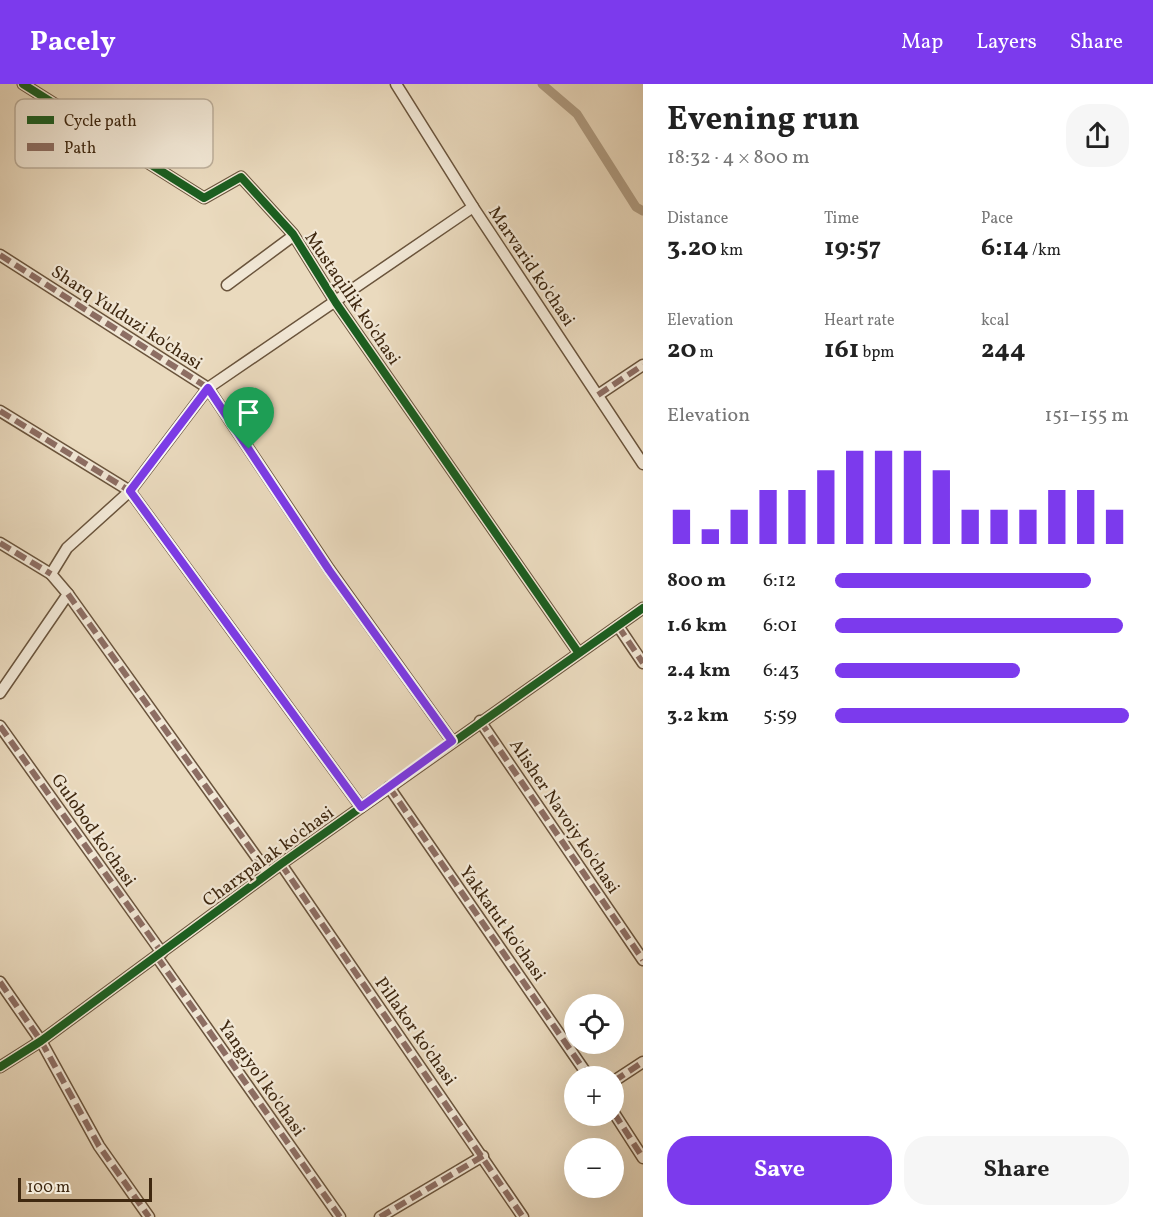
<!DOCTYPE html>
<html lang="en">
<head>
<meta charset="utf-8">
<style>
	body { margin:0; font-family:Vollkorn,serif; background:#f6f6f6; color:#222; height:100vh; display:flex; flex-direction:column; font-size:22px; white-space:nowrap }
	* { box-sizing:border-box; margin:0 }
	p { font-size:20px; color:#767676 }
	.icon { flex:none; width:33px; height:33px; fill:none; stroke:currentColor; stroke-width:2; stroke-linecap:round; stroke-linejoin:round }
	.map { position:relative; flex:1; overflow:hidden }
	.details { display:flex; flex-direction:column; background:#fff; width:510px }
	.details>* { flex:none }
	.fabs { position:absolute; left:564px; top:910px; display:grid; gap:12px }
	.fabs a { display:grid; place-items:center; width:60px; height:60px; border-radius:50%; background:#fff; box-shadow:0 6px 24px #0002; font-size:30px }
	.scale { position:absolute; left:18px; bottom:15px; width:134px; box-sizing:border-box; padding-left:6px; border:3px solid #3f2810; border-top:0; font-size:16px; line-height:21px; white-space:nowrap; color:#3f2810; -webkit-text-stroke:4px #f1e7d5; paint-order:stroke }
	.pin { position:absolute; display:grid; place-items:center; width:51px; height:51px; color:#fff; margin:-62px -26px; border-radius:50% 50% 50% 0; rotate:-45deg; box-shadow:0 0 6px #0007 }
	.pin .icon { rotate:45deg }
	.round { display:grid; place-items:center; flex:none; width:63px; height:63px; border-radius:24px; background:#f6f6f6 }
	.overview { display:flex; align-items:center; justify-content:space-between; height:102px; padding:0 24px }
	h1 { font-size:33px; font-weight:700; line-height:45px }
	.stats { display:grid; grid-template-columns:repeat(3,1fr); gap:9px; height:102px; padding:6px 24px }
	.stats div { display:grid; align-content:center }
	.stats b { font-size:26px; font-weight:700 }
	.stats small { font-size:16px; font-weight:400 }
	.stats p { font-size:16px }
	.chart { height:168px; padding:12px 24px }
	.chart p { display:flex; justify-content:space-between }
	.chart svg { width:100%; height:108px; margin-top:6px; stroke:#7c3aed; stroke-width:6 }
	.primary-button { display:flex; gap:12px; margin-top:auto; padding:12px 24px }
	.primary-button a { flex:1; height:69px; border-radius:24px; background:#7c3aed; color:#fff; font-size:24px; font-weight:700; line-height:69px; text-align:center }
	.primary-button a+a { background:#f6f6f6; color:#222 }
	ul { padding:0 24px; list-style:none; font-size:20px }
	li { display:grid; grid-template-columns:96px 72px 1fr; align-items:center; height:45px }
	li i { height:15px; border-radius:8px; background:#7c3aed }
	header { display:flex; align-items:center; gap:36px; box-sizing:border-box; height:84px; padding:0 30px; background:#7c3aed; color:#fff }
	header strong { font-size:28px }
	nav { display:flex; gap:33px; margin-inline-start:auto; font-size:21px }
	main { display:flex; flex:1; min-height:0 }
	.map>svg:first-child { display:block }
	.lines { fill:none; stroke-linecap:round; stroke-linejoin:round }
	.canal { stroke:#b09d83; stroke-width:9 }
	.minor-casing { stroke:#6a543c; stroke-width:13 }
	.minor { stroke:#f1e7d5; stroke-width:10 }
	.quiet { stroke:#8d6e63; stroke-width:6; stroke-dasharray:12 6; stroke-linecap:butt }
	.cycleway-casing { stroke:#f1e7d5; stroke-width:11 }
	.cycleway { stroke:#1b5e20; stroke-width:8 }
	.route-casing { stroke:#fff; stroke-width:12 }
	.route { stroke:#7c3aed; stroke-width:8 }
	.labels { text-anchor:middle; stroke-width:4.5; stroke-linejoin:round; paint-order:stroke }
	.street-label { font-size:18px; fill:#3f2810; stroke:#f1e7d5 }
	.key { fill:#f1e7d5; stroke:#bcae9a; stroke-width:1.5 }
	.key-label { font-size:16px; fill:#3f2810 }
</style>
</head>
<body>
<header>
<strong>Pacely</strong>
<nav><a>Map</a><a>Layers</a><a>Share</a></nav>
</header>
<main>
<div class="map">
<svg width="643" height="1133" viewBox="0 0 643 1133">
	<rect width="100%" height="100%" fill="#eadabe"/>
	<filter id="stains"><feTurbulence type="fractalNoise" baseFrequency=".00333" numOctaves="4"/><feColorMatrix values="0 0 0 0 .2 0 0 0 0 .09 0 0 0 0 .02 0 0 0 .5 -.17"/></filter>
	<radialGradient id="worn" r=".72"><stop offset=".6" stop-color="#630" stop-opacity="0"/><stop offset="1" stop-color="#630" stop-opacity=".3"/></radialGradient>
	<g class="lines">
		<polyline class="canal" points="542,0 577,30 636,123 643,127"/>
		<defs>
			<g id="minor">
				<polyline points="23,0 204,114 241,93 293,150 336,219 578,568"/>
				<polyline points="396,0 473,123 643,380"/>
				<polyline points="0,171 208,304 329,485 452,657"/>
				<polyline points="227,201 293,152"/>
				<polyline points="598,311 643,281"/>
				<polyline points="0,327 130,407 361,723"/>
				<polyline points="0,459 51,490"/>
				<polyline points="68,510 268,789"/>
				<polyline points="618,542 643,579"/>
				<polyline points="0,609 68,510 51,490 67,464 130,407 208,304 473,123"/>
				<polyline points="480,637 643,876"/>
				<polyline points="0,642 162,869"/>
				<polyline points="389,703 589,993"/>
				<polyline points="281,780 523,1133"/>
				<polyline points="157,873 340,1133"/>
				<polyline points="0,898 41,957 99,1062 149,1133"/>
				<polyline points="0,983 41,957 281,780 643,524"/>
				<polyline points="614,997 643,978"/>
				<polyline points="614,1029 643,1074"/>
				<polyline points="380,1133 483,1072"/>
			</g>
		</defs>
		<use href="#minor" class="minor-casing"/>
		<use href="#minor" class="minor"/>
		<g class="quiet">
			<polyline points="0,171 208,304 329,485 452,657"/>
			<polyline points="598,311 643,281"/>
			<polyline points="0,327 130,407 361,723"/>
			<polyline points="0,459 51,490"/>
			<polyline points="68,510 268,789"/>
			<polyline points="618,542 643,579"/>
			<polyline points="480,637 643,876"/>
			<polyline points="0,642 162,869"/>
			<polyline points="389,703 589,993"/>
			<polyline points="281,780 523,1133"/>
			<polyline points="157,873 340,1133"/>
			<polyline points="0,898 41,957 99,1062 149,1133"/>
			<polyline points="614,997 643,978"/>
			<polyline points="614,1029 643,1074"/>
			<polyline points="380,1133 483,1072"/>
		</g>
		<defs>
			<g id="cycleway">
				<polyline points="23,0 204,114 241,93 293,150 336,219 578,568"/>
				<polyline points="0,983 41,957 281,780 643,524"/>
			</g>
		</defs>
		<use href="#cycleway" class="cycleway-casing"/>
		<use href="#cycleway" class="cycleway"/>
	</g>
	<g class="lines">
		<defs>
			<polygon id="route" points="208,304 329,486 452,657 361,723 130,407"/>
		</defs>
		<use href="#route" class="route-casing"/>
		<use href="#route" class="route"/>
	</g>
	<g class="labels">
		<g class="street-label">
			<text transform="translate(532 182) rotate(56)" y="6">Marvarid ko'chasi</text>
			<text transform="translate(353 214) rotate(56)" y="6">Mustaqillik ko'chasi</text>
			<text transform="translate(127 233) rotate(33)" y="6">Sharq Yulduzi ko'chasi</text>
			<text transform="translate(565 732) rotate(56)" y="6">Alisher Navoiy ko'chasi</text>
			<text transform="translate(94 746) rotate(55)" y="6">Gulobod ko'chasi</text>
			<text transform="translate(268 772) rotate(-36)" y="6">Charxpalak ko'chasi</text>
			<text transform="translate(503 839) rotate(55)" y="6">Yakkatut ko'chasi</text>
			<text transform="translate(416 947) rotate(55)" y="6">Pillakor ko'chasi</text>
			<text transform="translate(262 994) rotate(55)" y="6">Yangiyo'l ko'chasi</text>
		</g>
	</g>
	<rect x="15" y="15" width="198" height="69" rx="9" class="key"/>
	<rect x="27" y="32" width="27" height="8" fill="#1b5e20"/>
	<rect x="27" y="59" width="27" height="8" fill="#8d6e63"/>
	<g class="key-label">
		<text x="64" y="42">Cycle path</text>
		<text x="64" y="69">Path</text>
	</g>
	<rect width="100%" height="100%" filter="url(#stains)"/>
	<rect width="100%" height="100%" fill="url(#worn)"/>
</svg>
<div class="fabs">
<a><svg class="icon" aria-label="locate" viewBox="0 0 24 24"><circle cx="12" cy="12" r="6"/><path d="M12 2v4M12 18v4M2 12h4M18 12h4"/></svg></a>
<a>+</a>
<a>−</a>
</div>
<div class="scale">100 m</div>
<div class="pin" style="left:249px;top:365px;background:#1e9e55"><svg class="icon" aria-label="arrive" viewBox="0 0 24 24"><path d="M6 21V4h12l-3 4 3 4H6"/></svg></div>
</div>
<section class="details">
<div class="overview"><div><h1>Evening run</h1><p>18:32 · 4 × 800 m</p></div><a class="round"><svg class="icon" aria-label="share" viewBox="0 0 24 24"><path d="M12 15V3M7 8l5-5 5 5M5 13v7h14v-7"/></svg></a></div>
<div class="stats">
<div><p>Distance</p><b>3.20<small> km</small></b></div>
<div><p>Time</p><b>19:57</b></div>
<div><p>Pace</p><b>6:14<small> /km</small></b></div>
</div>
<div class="stats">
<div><p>Elevation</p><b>20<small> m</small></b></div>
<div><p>Heart rate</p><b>161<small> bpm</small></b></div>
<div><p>kcal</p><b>244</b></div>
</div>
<div class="chart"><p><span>Elevation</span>151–155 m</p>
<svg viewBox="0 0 160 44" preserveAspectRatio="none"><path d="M5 44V30M15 44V38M25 44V30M35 44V22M45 44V22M55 44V14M65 44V6M75 44V6M85 44V6M95 44V14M105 44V30M115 44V30M125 44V30M135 44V22M145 44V22M155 44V30"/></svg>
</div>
<ul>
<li><b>800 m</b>6:12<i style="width:87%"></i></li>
<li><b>1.6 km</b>6:01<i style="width:98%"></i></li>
<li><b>2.4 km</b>6:43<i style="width:63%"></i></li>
<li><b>3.2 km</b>5:59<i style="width:100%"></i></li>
</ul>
<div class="primary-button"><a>Save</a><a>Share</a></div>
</section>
</main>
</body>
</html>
